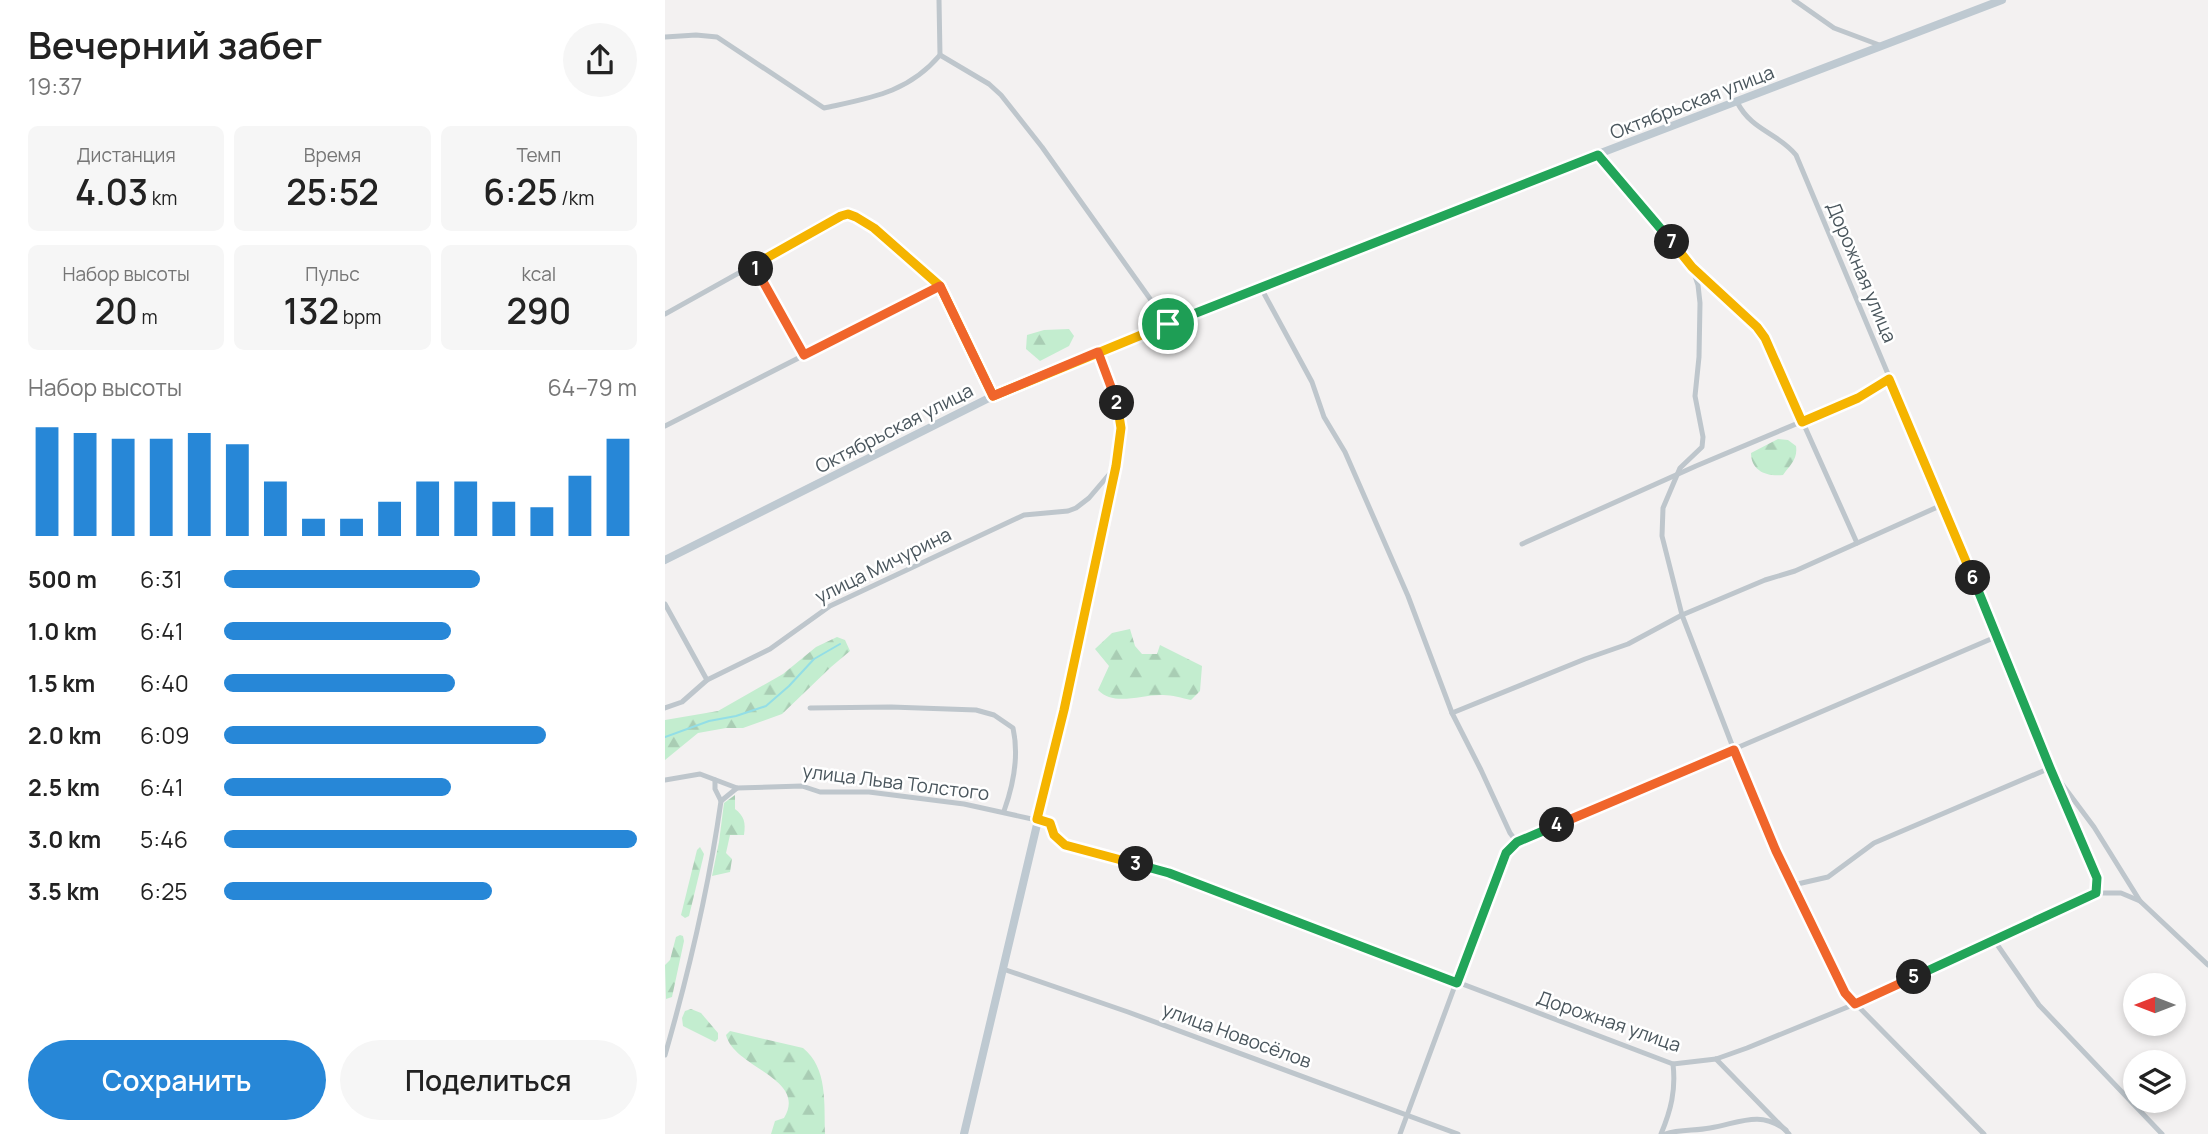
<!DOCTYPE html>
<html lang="ru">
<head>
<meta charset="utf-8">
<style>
	body { margin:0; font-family:Manrope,sans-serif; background:#f6f6f6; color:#222; height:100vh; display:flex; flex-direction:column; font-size:26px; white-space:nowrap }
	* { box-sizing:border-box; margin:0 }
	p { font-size:23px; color:#767676 }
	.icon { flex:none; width:38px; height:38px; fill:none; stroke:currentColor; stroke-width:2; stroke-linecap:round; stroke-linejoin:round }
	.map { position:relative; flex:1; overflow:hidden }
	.drawer { display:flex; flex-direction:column; background:#fff; width:665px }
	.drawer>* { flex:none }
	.needle { width:46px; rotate:270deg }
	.buttons { position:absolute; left:1458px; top:973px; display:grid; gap:14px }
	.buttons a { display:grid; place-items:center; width:63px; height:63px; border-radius:50%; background:#fff; box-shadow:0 4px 10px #0003; font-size:35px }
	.pin { position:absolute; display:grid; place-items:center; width:60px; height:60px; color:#fff; margin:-30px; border:4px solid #fff; border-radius:50%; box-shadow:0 2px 7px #0007 }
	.km { position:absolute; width:35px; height:35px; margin:-18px; border-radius:50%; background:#222; color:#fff; font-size:19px; line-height:35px; text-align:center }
	.round { display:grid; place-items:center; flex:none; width:74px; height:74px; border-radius:37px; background:#f6f6f6 }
	.headline { display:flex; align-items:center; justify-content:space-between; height:119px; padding:0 28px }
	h1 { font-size:38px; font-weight:600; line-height:52px }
	.figures { display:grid; grid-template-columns:repeat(3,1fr); gap:10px; height:119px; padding:7px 28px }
	.figures div { display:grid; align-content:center; border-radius:10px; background:#f6f6f6; text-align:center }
	.figures b { font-size:35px; font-weight:600 }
	.figures small { font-size:19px; font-weight:400 }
	.figures p { font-size:19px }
	.chart { height:196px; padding:14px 28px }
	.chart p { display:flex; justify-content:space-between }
	.chart svg { width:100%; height:126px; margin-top:7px; stroke:#2787d7; stroke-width:6 }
	.primary-button { display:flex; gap:14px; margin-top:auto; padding:14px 28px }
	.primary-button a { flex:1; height:80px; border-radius:42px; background:#2787d7; color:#fff; font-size:28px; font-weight:600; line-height:80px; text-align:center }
	.primary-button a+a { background:#f6f6f6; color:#222 }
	ul { padding:0 28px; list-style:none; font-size:23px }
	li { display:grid; grid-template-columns:112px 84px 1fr; align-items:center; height:52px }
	li i { height:18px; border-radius:9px; background:#2787d7 }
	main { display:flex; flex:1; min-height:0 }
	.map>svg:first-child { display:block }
	.forest { fill:url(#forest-firs) }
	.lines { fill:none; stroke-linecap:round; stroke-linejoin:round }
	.stream { stroke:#93dee6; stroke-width:2 }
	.street { stroke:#bec6cc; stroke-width:5 }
	.secondary { stroke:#bec9d1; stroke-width:8 }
	.split-1-casing { stroke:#fff; stroke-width:14 }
	.split-2-casing { stroke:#fff; stroke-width:14 }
	.split-3-casing { stroke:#fff; stroke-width:14 }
	.split-4-casing { stroke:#fff; stroke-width:14 }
	.split-5-casing { stroke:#fff; stroke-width:14 }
	.split-6-casing { stroke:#fff; stroke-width:14 }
	.split-7-casing { stroke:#fff; stroke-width:14 }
	.split-8-casing { stroke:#fff; stroke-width:14 }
	.split-1 { stroke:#f5b400; stroke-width:9 }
	.split-2 { stroke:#f0652b; stroke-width:9 }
	.split-3 { stroke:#f5b400; stroke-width:9 }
	.split-4 { stroke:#22a559; stroke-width:9 }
	.split-5 { stroke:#f0652b; stroke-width:9 }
	.split-6 { stroke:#22a559; stroke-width:9 }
	.split-7 { stroke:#f5b400; stroke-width:9 }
	.split-8 { stroke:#22a559; stroke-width:9 }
	.labels { text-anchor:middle; stroke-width:5; stroke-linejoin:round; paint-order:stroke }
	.street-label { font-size:19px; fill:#4a565d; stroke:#fff }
</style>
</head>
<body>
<main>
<section class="drawer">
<div class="headline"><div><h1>Вечерний забег</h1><p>19:37</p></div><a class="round"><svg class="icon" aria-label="share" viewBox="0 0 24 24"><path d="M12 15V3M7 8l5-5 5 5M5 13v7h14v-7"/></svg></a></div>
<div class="figures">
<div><p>Дистанция</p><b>4.03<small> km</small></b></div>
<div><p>Время</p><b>25:52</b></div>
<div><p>Темп</p><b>6:25<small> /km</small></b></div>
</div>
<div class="figures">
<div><p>Набор высоты</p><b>20<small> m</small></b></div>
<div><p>Пульс</p><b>132<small> bpm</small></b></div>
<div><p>kcal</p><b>290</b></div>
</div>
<div class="chart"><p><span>Набор высоты</span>64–79 m</p>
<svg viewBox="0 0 160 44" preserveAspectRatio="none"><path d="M5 44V6M15 44V8M25 44V10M35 44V10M45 44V8M55 44V12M65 44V25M75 44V38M85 44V38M95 44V32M105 44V25M115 44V25M125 44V32M135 44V34M145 44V23M155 44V10"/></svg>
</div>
<ul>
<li><b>500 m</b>6:31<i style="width:62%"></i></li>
<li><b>1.0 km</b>6:41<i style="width:55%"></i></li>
<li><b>1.5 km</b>6:40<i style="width:56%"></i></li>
<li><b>2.0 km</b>6:09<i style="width:78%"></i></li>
<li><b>2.5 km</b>6:41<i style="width:55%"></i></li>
<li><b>3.0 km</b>5:46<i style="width:100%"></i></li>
<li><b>3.5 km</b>6:25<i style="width:65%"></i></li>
</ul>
<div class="primary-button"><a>Сохранить</a><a>Поделиться</a></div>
</section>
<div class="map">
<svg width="1543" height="1134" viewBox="0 0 1543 1134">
	<defs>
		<pattern id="forest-firs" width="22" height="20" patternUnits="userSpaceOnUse" patternTransform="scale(1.75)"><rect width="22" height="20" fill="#c3edcf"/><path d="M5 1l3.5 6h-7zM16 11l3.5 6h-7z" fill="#a9cdb4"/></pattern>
	</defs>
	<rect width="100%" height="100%" fill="#f3f1f1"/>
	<g class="forest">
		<polygon points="404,329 409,336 404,346 375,361 361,349 362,335 379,330"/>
		<path d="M1113,439l10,1 8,6c2,13 -6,19 -13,29 -16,2 -32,-4 -32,-22z"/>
		<path d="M465,629l5,17 7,8h15l3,-9 42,21 -2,25 -9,9c-9,-2 -19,-5 -28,-5 -21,-1 -49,12 -65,-5l11,-24 -14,-17 17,-16z"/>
		<polygon points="172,637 180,640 185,651 166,667 117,714 78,728 61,728 33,733 0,760 0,720 53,711 118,674 151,647"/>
		<path d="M70,795v14c9,7 11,13 9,26h-14l-4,18 6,6 -2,13 -18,4 7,-34 5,-39z"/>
		<polygon points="35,847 39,854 24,916 20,918 16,915 32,850"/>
		<polygon points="15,935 18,936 19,941 7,997 1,999 0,965 5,960 11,937"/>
		<polygon points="26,1009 36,1013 53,1033 53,1039 50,1042 18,1026 17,1018 20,1011"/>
		<path d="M65,1031l73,17c25,20 21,56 22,86h-54l4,-13 9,-3c24,-40 -50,-50 -58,-83z"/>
	</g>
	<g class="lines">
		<polyline class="stream" points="0,737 44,721 71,716 101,706 124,686 149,659 175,644"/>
		<g class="street">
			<polyline points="1129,0 1169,28 1217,46"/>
			<path d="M0,37l31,-2 21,2 107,71c46,-10 84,-15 116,-53l-1,-55"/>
			<polyline points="275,55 324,84 336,95 377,147 503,324"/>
			<polyline points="933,155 1027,267 1033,285 1035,303 1034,357 1030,396 1038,437 1037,447 1015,468 998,508 997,536 1017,615 1069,750 1111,851 1180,993 1319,1134"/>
			<polyline points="89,265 139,355"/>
			<polyline points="1029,269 1092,327 1100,338 1192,543"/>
			<polyline points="596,288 647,382 659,417 680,452 743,596 787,713 816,770 845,833 852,842"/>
			<polyline points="0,314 176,216 183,214 209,228 275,286 328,396"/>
			<polyline points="0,426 275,286"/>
			<polyline points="857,544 1031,466 1193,398 1224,379"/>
			<polyline points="0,604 42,680"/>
			<polyline points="0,708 17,702 42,680 105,649 165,606 359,515 403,511 411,508 424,498 447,471"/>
			<path d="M145,708l81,-1 85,3 18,5 19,13c6,27 0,58 -9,83"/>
			<polyline points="787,713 920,659 963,644 1017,615 1100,580 1130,571 1277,505"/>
			<polyline points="0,780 35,774 72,788"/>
			<polyline points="50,780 50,789 56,801"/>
			<polyline points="1128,885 1163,877 1209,843 1385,768 1429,827 1475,901"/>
			<polyline points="1431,893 1456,893 1475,901 1543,965"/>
			<polyline points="1329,940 1374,1005 1497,1134"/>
			<polyline points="338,969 463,1012 793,1134"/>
			<path d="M0,1055c24,-83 44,-169 56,-254l16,-13 65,-2 18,6h49l95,12 86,19 4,12 11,9 97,26 511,194 43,-5 31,-11 108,-44 241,-111 1,-15 -47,-110 -52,-132 -202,-481c-19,-23 -44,-24 -59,-53"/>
			<polyline points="1051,1059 1124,1134"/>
			<polyline points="735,1134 835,864 841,853 852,842 1333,636"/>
			<path d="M996,1134c10,-24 15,-44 12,-70"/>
			<path d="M1000,1134c15,-5 30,-3 45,-6 30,-5 49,-18 76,2"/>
		</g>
		<g class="secondary">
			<polyline points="0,560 328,396 928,156 1337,0"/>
			<path d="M299,1134l100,-424 57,-271c2,-31 -12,-58 -23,-87"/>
		</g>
	</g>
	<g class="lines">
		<defs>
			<polyline id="split-1" points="91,269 89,265 176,216 183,214 191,217 209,228 275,286 328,396 503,324"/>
			<polyline id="split-2" points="91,269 139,355 275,286 328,396 433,352 452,403"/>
			<polyline id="split-3" points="452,403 456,428 451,466 399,710 372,819 385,823 389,835 400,845 471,864"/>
			<polyline id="split-4" points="471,864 504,873 792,983 841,853 852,842 892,825"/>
			<polyline id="split-5" points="892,825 1069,750 1111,851 1180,993 1190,1004 1249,977"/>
			<polyline id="split-6" points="1249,977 1431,893 1432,878 1385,768 1308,578"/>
			<polyline id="split-7" points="1007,242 1027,267 1092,327 1100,338 1137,422 1193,398 1224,379 1308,578"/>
			<polyline id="split-8" points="503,324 933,155 1007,242"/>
		</defs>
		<use href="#split-1" class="split-1-casing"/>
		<use href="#split-2" class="split-2-casing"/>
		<use href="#split-3" class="split-3-casing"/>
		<use href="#split-4" class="split-4-casing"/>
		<use href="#split-5" class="split-5-casing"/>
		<use href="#split-6" class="split-6-casing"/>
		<use href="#split-7" class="split-7-casing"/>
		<use href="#split-8" class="split-8-casing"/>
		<use href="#split-1" class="split-1"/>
		<use href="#split-2" class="split-2"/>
		<use href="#split-3" class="split-3"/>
		<use href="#split-4" class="split-4"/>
		<use href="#split-5" class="split-5"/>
		<use href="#split-6" class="split-6"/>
		<use href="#split-7" class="split-7"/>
		<use href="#split-8" class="split-8"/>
	</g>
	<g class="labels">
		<g class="street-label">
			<text transform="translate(1027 102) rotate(-21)" y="7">Октябрьская улица</text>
			<text transform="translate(1197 272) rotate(67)" y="7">Дорожная улица</text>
			<text transform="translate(229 428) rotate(-27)" y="7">Октябрьская улица</text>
			<text transform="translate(218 565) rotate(-26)" y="7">улица Мичурина</text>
			<text transform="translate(231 782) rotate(7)" y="7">улица Льва Толстого</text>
			<text transform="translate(944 1021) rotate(19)" y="7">Дорожная улица</text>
			<text transform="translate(572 1035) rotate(20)" y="7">улица Новосёлов</text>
		</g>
	</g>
</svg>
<div class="buttons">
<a><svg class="needle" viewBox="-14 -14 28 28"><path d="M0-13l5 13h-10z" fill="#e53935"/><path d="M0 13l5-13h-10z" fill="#767676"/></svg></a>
<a><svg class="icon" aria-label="layers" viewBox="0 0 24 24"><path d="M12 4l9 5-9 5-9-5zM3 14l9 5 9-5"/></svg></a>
</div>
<div class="pin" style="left:503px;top:324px;background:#1e9e55"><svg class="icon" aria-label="arrive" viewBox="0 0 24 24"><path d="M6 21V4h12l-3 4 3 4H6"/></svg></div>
<b class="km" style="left:91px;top:269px">1</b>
<b class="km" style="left:452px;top:403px">2</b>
<b class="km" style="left:471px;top:864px">3</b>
<b class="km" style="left:892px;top:825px">4</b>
<b class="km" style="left:1249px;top:977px">5</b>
<b class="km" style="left:1308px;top:578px">6</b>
<b class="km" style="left:1007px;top:242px">7</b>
</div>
</main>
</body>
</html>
